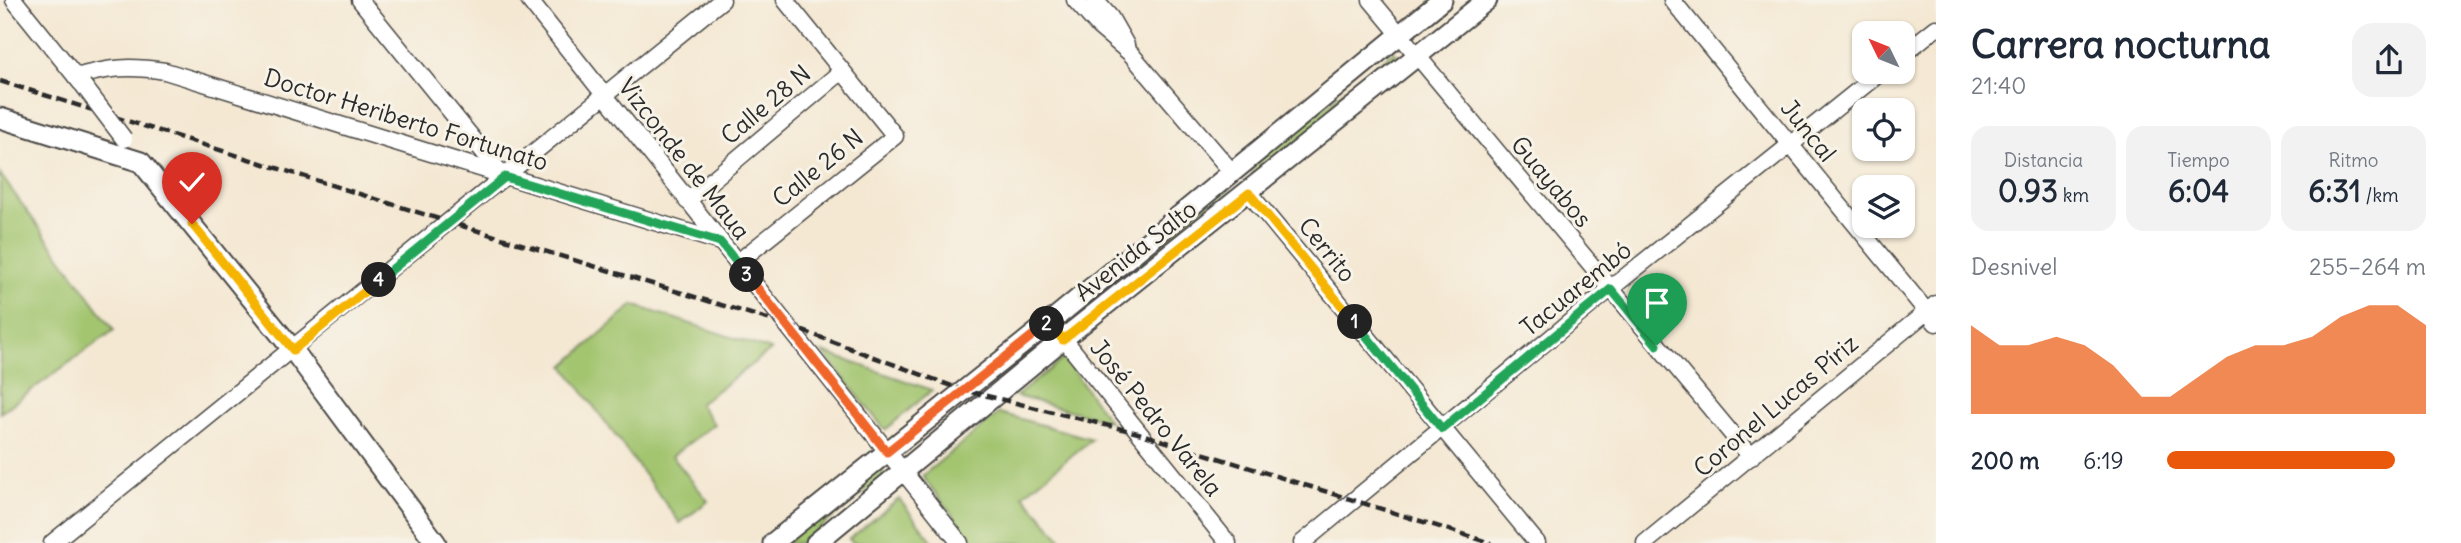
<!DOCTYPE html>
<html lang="es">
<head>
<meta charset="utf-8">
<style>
	body { margin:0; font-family:Delius,sans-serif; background:#f2f2f3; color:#1f2937; height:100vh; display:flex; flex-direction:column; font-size:26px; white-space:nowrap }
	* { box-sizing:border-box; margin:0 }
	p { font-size:23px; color:#747a83 }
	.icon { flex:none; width:38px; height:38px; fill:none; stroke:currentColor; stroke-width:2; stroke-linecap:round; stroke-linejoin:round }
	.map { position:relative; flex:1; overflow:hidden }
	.panel { display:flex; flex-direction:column; background:#fff; width:525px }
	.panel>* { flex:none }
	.needle { width:46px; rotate:313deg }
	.controls { position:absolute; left:1852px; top:21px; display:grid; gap:14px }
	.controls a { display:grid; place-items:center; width:63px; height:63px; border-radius:14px; background:#fff; box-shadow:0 2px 5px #0004; font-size:35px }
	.pin { position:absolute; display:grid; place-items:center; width:60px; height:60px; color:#fff; margin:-72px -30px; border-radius:50% 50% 50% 0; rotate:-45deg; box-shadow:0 0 7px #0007 }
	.pin .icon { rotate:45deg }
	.km { position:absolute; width:35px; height:35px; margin:-18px; border-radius:50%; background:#222; color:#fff; font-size:19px; line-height:35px; text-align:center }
	.round { display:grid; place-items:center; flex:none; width:74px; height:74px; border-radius:21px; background:#f2f2f3 }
	.headline { display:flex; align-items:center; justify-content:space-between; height:119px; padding:0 35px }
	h1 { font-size:38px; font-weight:700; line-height:52px }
	.figures { display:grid; grid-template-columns:repeat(3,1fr); gap:10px; height:119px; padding:7px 35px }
	.figures div { display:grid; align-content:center; border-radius:18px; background:#f2f2f3; text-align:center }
	.figures b { font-size:30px; font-weight:700 }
	.figures small { font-size:19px; font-weight:400 }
	.figures p { font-size:19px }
	.chart { height:196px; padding:14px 35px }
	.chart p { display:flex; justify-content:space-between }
	.chart svg { width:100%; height:126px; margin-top:7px; fill:#ea580c; opacity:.7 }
	ul { padding:0 35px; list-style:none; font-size:23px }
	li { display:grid; grid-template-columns:112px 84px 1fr; align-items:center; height:52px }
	li i { height:18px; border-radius:9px; background:#ea580c }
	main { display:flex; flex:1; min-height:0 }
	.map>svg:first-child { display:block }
	.green { fill:#a3c56f; stroke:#67784d; stroke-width:2 }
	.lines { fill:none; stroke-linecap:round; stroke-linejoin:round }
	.minor-casing { stroke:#494744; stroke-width:19 }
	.tertiary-casing { stroke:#494744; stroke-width:23 }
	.minor { stroke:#fff; stroke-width:16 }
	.tertiary { stroke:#fff; stroke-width:19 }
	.rail { stroke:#2b2b2b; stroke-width:4.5; stroke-dasharray:10 5; stroke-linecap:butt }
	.minor-bridge-casing { stroke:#494744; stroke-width:19; stroke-linecap:butt }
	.minor-bridge { stroke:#fff; stroke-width:16 }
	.split-1-casing { stroke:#fff; stroke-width:14 }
	.split-2-casing { stroke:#fff; stroke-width:14 }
	.split-3-casing { stroke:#fff; stroke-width:14 }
	.split-4-casing { stroke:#fff; stroke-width:14 }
	.split-5-casing { stroke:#fff; stroke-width:14 }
	.split-1 { stroke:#22a559; stroke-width:9 }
	.split-2 { stroke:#f5b400; stroke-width:9 }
	.split-3 { stroke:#f0652b; stroke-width:9 }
	.split-4 { stroke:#22a559; stroke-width:9 }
	.split-5 { stroke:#f5b400; stroke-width:9 }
	.labels { text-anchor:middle; stroke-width:6; stroke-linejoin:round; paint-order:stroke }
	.street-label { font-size:24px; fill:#2b2b2b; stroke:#f7f3e8 }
</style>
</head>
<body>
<main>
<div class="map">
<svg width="1936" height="543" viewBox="0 0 1936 543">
	<rect width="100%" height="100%" fill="#f7f3e8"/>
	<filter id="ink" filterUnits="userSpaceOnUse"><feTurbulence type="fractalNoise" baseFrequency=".0143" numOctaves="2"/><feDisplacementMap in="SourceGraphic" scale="14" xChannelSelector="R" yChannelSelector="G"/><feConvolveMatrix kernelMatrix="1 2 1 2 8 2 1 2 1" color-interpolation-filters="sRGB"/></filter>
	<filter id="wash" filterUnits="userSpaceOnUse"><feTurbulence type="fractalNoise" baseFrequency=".00686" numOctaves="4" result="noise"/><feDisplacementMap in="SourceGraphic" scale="28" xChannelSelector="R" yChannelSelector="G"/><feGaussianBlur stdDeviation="1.57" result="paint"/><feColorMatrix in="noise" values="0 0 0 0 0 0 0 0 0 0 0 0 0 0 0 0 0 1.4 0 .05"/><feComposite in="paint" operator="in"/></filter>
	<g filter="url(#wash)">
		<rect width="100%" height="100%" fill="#f4e8d3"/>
		<g class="green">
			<polygon points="1394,51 1401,59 1254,175 1248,167"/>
			<polygon points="0,174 114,330 0,413"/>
			<polygon points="1225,185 1232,193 1073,324 1066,316"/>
			<polygon points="633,305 771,350 699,404 714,424 672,456 708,501 680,523 564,366"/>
			<polygon points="823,352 932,390 885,430"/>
			<polygon points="1064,358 1109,421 1016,396"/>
			<polygon points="999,413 1092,439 1023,495 1065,543 975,543 922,476"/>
			<polygon points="878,467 885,475 801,543 784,543"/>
			<polygon points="899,499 934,543 853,543 849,539"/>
		</g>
	</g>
	<g filter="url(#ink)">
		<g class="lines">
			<defs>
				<g id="minor">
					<polyline points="14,0 81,83"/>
					<polyline points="360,0 504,177"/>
					<polyline points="529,0 960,543"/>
					<polyline points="1075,0 1099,27 1131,54 1231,171"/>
					<polyline points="1095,0 1110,17 1126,45"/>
					<polyline points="1371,0 1751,457"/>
					<polyline points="1672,0 1936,323"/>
					<polyline points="1902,55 1936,28"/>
					<path d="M76,77c33,-10 55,-11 89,-6l555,171"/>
					<polyline points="1249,193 1537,543"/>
					<polyline points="687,201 842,71"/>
					<polyline points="737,263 895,136 785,0"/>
					<polyline points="1050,322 1228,543"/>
					<polyline points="52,543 722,0"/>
					<polyline points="1302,543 1610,289 1881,72"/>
					<polyline points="1645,543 1936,304"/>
				</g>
				<g id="tertiary">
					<polyline points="0,118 141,162 293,350 436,543"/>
					<polyline points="773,543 1050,322 1442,0"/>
					<polyline points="816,543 1063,339 1487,0"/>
				</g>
			</defs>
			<use href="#minor" class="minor-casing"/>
			<use href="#tertiary" class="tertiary-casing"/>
			<use href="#minor" class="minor"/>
			<use href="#tertiary" class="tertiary"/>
			<polyline class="rail" points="0,81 449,222 787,325 963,390 1138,433 1491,543"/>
			<defs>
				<polyline id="minor-bridge" points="83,85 124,139"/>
			</defs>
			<use href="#minor-bridge" class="minor-bridge-casing"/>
			<use href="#minor-bridge" class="minor-bridge"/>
		</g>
	</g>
	<g class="lines" filter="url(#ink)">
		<defs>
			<polyline id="split-1" points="1355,322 1442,429 1611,289 1657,345"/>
			<polyline id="split-2" points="1047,324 1050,322 1063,340 1249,193 1355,322"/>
			<polyline id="split-3" points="747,275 887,452 1047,324"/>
			<polyline id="split-4" points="379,280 505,177 720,242 747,275"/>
			<polyline id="split-5" points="192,224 293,350 379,280"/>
		</defs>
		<use href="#split-1" class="split-1-casing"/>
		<use href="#split-2" class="split-2-casing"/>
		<use href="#split-3" class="split-3-casing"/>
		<use href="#split-4" class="split-4-casing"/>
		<use href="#split-5" class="split-5-casing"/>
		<use href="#split-1" class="split-1"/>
		<use href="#split-2" class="split-2"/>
		<use href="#split-3" class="split-3"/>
		<use href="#split-4" class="split-4"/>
		<use href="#split-5" class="split-5"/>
	</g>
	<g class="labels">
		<g class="street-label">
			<text transform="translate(766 105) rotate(-40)" y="8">Calle 28 N</text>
			<text transform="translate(406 120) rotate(17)" y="8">Doctor Heriberto Fortunato</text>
			<text transform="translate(1808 131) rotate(51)" y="8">Juncal</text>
			<text transform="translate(684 159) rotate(52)" y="8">Vizconde de Maua</text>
			<text transform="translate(818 168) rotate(-39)" y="8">Calle 26 N</text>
			<text transform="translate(1551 182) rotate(50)" y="8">Guayabos</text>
			<text transform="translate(1327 250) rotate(51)" y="8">Cerrito</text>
			<text transform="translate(1136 251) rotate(-38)" y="8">Avenida Salto</text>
			<text transform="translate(1576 289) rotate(-39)" y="8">Tacuarembó</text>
			<text transform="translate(1776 406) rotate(-40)" y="8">Coronel Lucas Píriz</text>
			<text transform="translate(1156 418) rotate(51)" y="8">José Pedro Varela</text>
		</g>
	</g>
</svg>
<div class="controls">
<a><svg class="needle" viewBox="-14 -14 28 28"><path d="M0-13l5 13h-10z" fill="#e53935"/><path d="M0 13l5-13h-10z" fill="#747a83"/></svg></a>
<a><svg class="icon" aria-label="locate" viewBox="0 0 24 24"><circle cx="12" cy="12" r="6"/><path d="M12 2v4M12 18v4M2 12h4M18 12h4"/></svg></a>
<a><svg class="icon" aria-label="layers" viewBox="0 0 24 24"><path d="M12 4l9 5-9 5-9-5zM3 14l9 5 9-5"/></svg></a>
</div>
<div class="pin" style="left:1657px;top:345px;background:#1e9e55"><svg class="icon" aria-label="arrive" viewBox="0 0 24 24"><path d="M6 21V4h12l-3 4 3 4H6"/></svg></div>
<div class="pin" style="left:192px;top:224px;background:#d93025"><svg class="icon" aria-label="check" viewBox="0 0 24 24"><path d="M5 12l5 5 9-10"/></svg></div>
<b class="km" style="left:1355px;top:322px">1</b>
<b class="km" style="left:1047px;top:324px">2</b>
<b class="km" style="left:747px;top:275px">3</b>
<b class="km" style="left:379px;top:280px">4</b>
</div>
<section class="panel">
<div class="headline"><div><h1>Carrera nocturna</h1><p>21:40</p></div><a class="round"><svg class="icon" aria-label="share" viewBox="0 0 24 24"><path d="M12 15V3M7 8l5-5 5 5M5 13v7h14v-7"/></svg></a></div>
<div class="figures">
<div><p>Distancia</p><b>0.93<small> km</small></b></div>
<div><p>Tiempo</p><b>6:04</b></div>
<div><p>Ritmo</p><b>6:31<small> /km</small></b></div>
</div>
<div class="chart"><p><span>Desnivel</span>255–264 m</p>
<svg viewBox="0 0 160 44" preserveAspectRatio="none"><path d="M0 44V13L10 20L20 20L30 17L40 20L50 27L60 38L70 38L80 31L90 24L100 20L110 20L120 17L130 10L140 6L150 6L160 13V44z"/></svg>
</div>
<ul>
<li><b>200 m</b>6:19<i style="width:88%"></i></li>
</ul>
</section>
</main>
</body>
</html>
